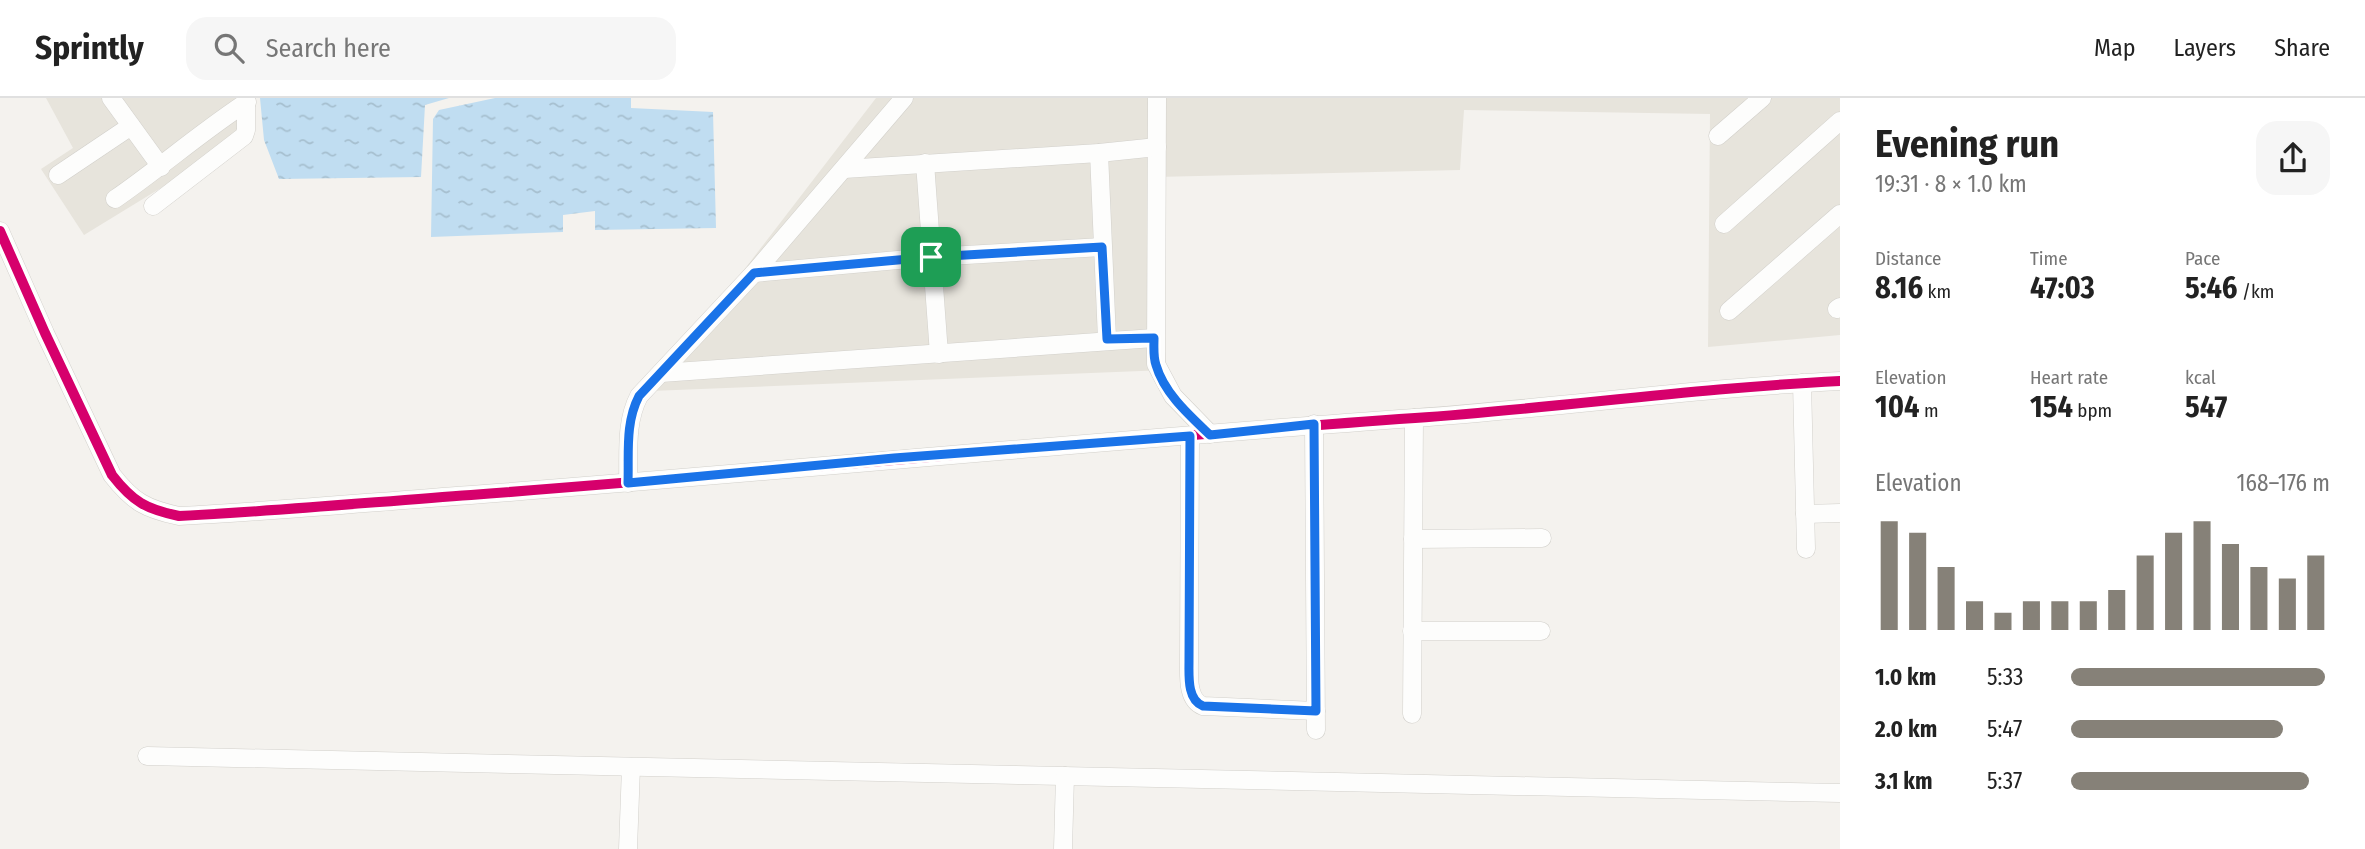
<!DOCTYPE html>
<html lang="en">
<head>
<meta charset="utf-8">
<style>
	body { margin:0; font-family:"Fira Sans Condensed",sans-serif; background:#f6f6f6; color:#222; height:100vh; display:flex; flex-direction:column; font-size:26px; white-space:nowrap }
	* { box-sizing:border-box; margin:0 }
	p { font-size:23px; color:#767676 }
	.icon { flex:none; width:38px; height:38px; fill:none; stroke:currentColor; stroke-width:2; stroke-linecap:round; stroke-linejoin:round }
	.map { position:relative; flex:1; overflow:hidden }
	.panel { display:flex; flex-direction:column; background:#fff; width:525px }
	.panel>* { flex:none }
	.pin { position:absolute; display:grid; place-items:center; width:60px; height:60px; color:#fff; margin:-30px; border-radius:14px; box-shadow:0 4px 10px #0006 }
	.round { display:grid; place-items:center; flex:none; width:74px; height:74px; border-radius:21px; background:#f6f6f6 }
	.overview { display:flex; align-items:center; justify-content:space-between; height:119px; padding:0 35px }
	h1 { font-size:38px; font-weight:700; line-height:52px }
	.stats { display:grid; grid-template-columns:repeat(3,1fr); gap:10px; height:119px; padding:7px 35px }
	.stats div { display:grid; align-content:center }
	.stats b { font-size:30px; font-weight:700 }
	.stats small { font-size:19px; font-weight:400 }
	.stats p { font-size:19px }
	.chart { height:196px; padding:14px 35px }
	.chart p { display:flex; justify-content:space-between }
	.chart svg { width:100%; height:126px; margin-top:7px; stroke:#868178; stroke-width:6 }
	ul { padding:0 35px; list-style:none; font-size:23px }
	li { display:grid; grid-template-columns:112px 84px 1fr; align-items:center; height:52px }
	li i { height:18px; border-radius:9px; background:#868178 }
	header { display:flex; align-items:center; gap:42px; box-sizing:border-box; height:98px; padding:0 35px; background:#fff; border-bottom:2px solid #e0e0e0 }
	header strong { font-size:33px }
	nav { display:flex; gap:38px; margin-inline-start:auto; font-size:24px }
	.search { width:490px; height:63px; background:#f6f6f6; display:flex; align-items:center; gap:18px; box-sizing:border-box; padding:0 24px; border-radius:21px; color:#767676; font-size:26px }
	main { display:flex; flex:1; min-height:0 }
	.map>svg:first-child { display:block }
	.residential { fill:#e7e4dc }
	.water { fill:url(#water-ripples) }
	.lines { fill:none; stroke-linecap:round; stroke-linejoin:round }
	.minor-casing { stroke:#d2d0cb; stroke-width:19 }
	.minor { stroke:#fdfdfc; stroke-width:18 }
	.cycleway-casing { stroke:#fff; stroke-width:15 }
	.cycleway { stroke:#d6006c; stroke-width:10 }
	.route-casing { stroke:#fff; stroke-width:14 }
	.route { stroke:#1a73e8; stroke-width:9 }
</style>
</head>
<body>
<header>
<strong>Sprintly</strong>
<div class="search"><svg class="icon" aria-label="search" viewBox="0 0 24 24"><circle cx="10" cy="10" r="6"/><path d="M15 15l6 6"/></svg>Search here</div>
<nav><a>Map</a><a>Layers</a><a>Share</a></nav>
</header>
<main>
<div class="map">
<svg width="1840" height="751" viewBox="0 0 1840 751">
	<defs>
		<pattern id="water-ripples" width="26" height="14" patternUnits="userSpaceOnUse" patternTransform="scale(1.75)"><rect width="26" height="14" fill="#c0ddf1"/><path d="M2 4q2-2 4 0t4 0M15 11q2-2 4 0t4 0" fill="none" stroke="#a6bfcf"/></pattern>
	</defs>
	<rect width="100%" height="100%" fill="#f4f2ee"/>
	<g class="residential">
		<polygon points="46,0 244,0 249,36 84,137 41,71 73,50"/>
		<polygon points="876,0 1840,0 1840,237 1708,249 1710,16 1464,12 1460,72 1156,79 1166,272 651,293"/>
	</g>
	<g class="water">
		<polygon points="260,0 449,0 425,7 421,79 279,81 264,42"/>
		<polygon points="495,0 631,0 631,10 713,14 716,130 595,132 595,113 563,117 563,134 431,139 433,21 439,12"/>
	</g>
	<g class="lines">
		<defs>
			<g id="minor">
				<polyline points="111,0 161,69"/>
				<polyline points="1157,0 1156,266 1173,298 1210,336"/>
				<polyline points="1718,38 1762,0"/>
				<polyline points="1099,55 1107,241"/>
				<polyline points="925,65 939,256"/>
				<polyline points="844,71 1099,55 1157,49"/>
				<polyline points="58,77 131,28"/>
				<path d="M115,101c45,-31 86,-67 132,-97"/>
				<polyline points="153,108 244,38 246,32 246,0"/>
				<polyline points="1724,126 1840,23"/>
				<path d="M0,133l45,102 67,142c21,27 34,34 67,41 98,-5 195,-14 292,-21 315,-24 629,-55 944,-77 141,-10 283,-30 425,-37"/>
				<polyline points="754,175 931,159 1102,149"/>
				<polyline points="1837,211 1840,209"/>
				<polyline points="1729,213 1840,116"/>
				<polyline points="661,275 1154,240"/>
				<polyline points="1802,285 1806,451"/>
				<polyline points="1314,326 1316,632"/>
				<path d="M1190,338l-1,225c0,15 -2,39 14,45l113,5"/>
				<path d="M628,385c1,-30 -3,-60 11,-87l115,-123 150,-175"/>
				<polyline points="1805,416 1840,415"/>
				<polyline points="1413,441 1542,440"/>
				<polyline points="1412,533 1541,533"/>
				<polyline points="1412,616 1414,320"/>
				<polyline points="147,658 1840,695"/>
				<polyline points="628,751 631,669"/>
				<polyline points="1063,751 1065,678"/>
			</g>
		</defs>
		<use href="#minor" class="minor-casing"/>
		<use href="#minor" class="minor"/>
		<defs>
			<path id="cycleway" d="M0,133l45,102 67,142c21,27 34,34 67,41 98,-5 195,-14 292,-21 315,-24 629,-55 944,-77 141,-10 283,-30 425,-37"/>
		</defs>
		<use href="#cycleway" class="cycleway-casing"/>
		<use href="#cycleway" class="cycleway"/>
	</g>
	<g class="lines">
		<defs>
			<path id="route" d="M1102,149l5,92 47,-1c0,8 -1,19 2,27 8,28 33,50 54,70l104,-11 2,287 -113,-5c-16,-6 -14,-30 -14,-45l1,-225 -296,22 -266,25c1,-30 -3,-60 11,-87l115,-123 177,-16z"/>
		</defs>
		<use href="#route" class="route-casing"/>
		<use href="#route" class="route"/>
	</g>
</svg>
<div class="pin" style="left:931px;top:159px;background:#1e9e55"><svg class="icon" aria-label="arrive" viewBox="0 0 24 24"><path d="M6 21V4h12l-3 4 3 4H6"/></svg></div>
</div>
<section class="panel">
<div class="overview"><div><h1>Evening run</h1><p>19:31 · 8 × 1.0 km</p></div><a class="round"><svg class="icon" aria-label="share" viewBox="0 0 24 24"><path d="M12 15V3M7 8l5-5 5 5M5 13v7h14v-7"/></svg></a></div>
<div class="stats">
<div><p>Distance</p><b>8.16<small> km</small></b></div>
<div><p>Time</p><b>47:03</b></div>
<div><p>Pace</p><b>5:46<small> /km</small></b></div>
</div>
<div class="stats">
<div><p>Elevation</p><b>104<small> m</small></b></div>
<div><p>Heart rate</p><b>154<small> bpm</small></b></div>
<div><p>kcal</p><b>547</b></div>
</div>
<div class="chart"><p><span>Elevation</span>168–176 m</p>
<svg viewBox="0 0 160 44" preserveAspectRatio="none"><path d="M5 44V6M15 44V10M25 44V22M35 44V34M45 44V38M55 44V34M65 44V34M75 44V34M85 44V30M95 44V18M105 44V10M115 44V6M125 44V14M135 44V22M145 44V26M155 44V18"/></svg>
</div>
<ul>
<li><b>1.0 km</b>5:33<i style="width:98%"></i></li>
<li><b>2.0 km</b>5:47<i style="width:82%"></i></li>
<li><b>3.1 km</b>5:37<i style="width:92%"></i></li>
</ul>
</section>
</main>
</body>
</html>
